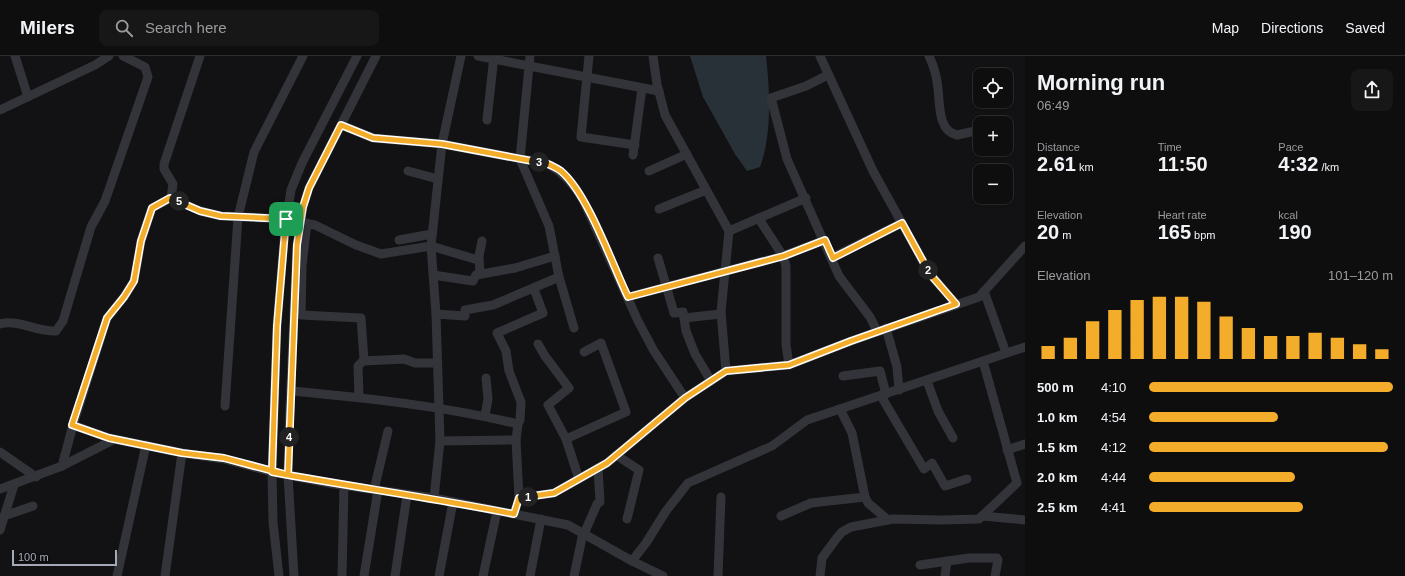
<!DOCTYPE html>
<html lang="en">
<head>
<meta charset="utf-8">
<style>
	body { margin:0; font-family:Helvetica,sans-serif; background:#171718; color:#f1f3f6; height:100vh; display:flex; flex-direction:column; font-size:15px; white-space:nowrap }
	* { box-sizing:border-box; margin:0 }
	p { font-size:13px; color:#9b9c9e }
	.icon { flex:none; width:22px; height:22px; fill:none; stroke:currentColor; stroke-width:2; stroke-linecap:round; stroke-linejoin:round }
	.map { position:relative; flex:1; overflow:hidden }
	.drawer { display:flex; flex-direction:column; background:#0e0e0f; width:380px }
	.drawer>* { flex:none }
	.tools { position:absolute; left:973px; top:12px; display:grid; gap:8px }
	.tools a { display:grid; place-items:center; width:40px; height:40px; border-radius:8px; background:#0e0e0f; box-shadow:0 1px 3px #0004,0 0 0 1px #2e2e2f; font-size:20px }
	.scale { position:absolute; left:12px; bottom:10px; width:105px; box-sizing:border-box; padding-left:4px; border:2px solid #a3a9b5; border-top:0; font-size:11px; line-height:14px; white-space:nowrap; color:#a3a9b5; -webkit-text-stroke:3px #0d0d0f; paint-order:stroke }
	.pin { position:absolute; display:grid; place-items:center; width:34px; height:34px; color:#fff; margin:-17px; border-radius:8px; box-shadow:0 2px 6px #0006 }
	.km { position:absolute; width:20px; height:20px; margin:-10px; border-radius:50%; background:#222; color:#fff; font-size:11px; line-height:20px; text-align:center }
	.round { display:grid; place-items:center; flex:none; width:42px; height:42px; border-radius:8px; background:#171718 }
	.overview { display:flex; align-items:center; justify-content:space-between; height:68px; padding:0 12px }
	h1 { font-size:22px; font-weight:800; line-height:30px }
	.stats { display:grid; grid-template-columns:repeat(3,1fr); gap:6px; height:68px; padding:4px 12px }
	.stats div { display:grid; align-content:center }
	.stats b { font-size:20px; font-weight:800 }
	.stats small { font-size:11px; font-weight:400 }
	.stats p { font-size:11px }
	.chart { height:112px; padding:8px 12px }
	.chart p { display:flex; justify-content:space-between }
	.chart svg { width:100%; height:72px; margin-top:4px; stroke:#f4ad2a; stroke-width:6 }
	ul { padding:0 12px; list-style:none; font-size:13px }
	li { display:grid; grid-template-columns:64px 48px 1fr; align-items:center; height:30px }
	li i { height:10px; border-radius:5px; background:#f4ad2a }
	header { display:flex; align-items:center; gap:24px; box-sizing:border-box; height:56px; padding:0 20px; background:#0e0e0f; border-bottom:1px solid #2e2e2f }
	header strong { font-size:19px }
	nav { display:flex; gap:22px; margin-inline-start:auto; font-size:14px }
	.search { width:280px; height:36px; background:#171718; display:flex; align-items:center; gap:10px; box-sizing:border-box; padding:0 14px; border-radius:8px; color:#9b9c9e; font-size:15px }
	main { display:flex; flex:1; min-height:0 }
	.map>svg:first-child { display:block }
	.water { fill:#293138 }
	.lines { fill:none; stroke-linecap:round; stroke-linejoin:round }
	.minor { stroke:#333439; stroke-width:9 }
	.route-casing { stroke:#fff; stroke-width:8 }
	.route { stroke:#f4ad2a; stroke-width:5 }
</style>
</head>
<body>
<header>
<strong>Milers</strong>
<div class="search"><svg class="icon" aria-label="search" viewBox="0 0 24 24"><circle cx="10" cy="10" r="6"/><path d="M15 15l6 6"/></svg>Search here</div>
<nav><a>Map</a><a>Directions</a><a>Saved</a></nav>
</header>
<main>
<div class="map">
<svg width="1025" height="520" viewBox="0 0 1025 520">
	<rect width="100%" height="100%" fill="#121214"/>
	<path class="water" d="M690,0h76c4,36 6,78 -6,111l-13,4 -12,-17 -32,-57z"/>
	<g class="lines">
		<g class="minor">
			<polyline points="15,0 28,41"/>
			<polyline points="478,0 659,35"/>
			<polyline points="530,0 520,103 549,170 559,221 574,272"/>
			<polyline points="589,0 581,81 635,89"/>
			<polyline points="653,0 657,28 665,59 729,175 721,256 726,315"/>
			<polyline points="820,0 873,115 930,218 956,248"/>
			<path d="M929,0c5,10 8,22 9,33 2,16 0,42 19,46l23,-5"/>
			<polyline points="828,19 806,30 771,42 787,103 839,220 870,261 877,275"/>
			<polyline points="0,54 95,9 109,0"/>
			<polyline points="487,64 494,0"/>
			<path d="M341,69l32,13 69,6 106,20c16,9 26,20 35,36l55,121 16,30 31,47"/>
			<polyline points="633,99 642,32"/>
			<polyline points="408,115 438,123"/>
			<polyline points="649,115 687,98"/>
			<polyline points="171,142 173,128 164,113 164,108 200,0"/>
			<polyline points="659,153 706,134"/>
			<polyline points="759,163 783,200 786,210 786,289 789,309"/>
			<polyline points="303,167 315,169 356,189 381,198 431,190 478,204"/>
			<polyline points="307,167 302,210 301,259 361,262 364,304 358,310 359,341"/>
			<polyline points="729,175 806,142"/>
			<polyline points="399,184 432,178"/>
			<polyline points="833,201 902,167"/>
			<polyline points="658,202 674,257 683,256 686,275 695,298 711,325"/>
			<polyline points="480,218 479,200 482,185"/>
			<polyline points="433,219 473,225 476,219 515,212 555,200"/>
			<polyline points="984,235 1006,297"/>
			<polyline points="628,241 783,200 825,184"/>
			<polyline points="436,258 465,260 465,254 493,249 559,221"/>
			<polyline points="684,262 721,258"/>
			<path d="M0,268c18,-5 37,8 56,7l7,-10 28,-94 14,-26 43,-124 -3,-10 -22,-11"/>
			<polyline points="886,272 897,311 899,334"/>
			<polyline points="538,288 545,300 569,332 548,349 566,383 579,423"/>
			<polyline points="364,305 404,303 415,307 437,307"/>
			<polyline points="843,320 880,315 886,338"/>
			<polyline points="927,325 938,355 953,382"/>
			<path d="M291,335c76,7 152,15 227,33"/>
			<polyline points="881,340 924,413 932,407 945,430 967,423"/>
			<polyline points="225,350 238,161 254,96 303,0"/>
			<polyline points="840,353 852,377 865,441 868,447 888,464"/>
			<polyline points="485,360 488,343 486,322"/>
			<polyline points="73,369 109,382 182,397 224,403 272,416 334,428 434,442 568,469 632,505 646,487 666,455 688,427 772,390 807,364 1025,291"/>
			<polyline points="566,383 626,356 601,287 584,296"/>
			<polyline points="440,385 516,384"/>
			<polyline points="1007,394 1025,388"/>
			<polyline points="0,396 36,421"/>
			<polyline points="616,399 639,414 627,463"/>
			<polyline points="62,410 73,369 107,262 124,241 134,225 141,185 152,152 171,142 200,155 221,160 286,163"/>
			<polyline points="0,433 62,410 115,383"/>
			<polyline points="374,434 388,375"/>
			<polyline points="434,442 440,385 436,258 431,190 442,88 461,0"/>
			<polyline points="519,442 554,437 607,407 685,342 726,315 789,309 851,285 979,241 1025,190"/>
			<polyline points="514,458 519,442 516,384 518,368 520,364 521,346 509,315 506,295 497,277 543,257 534,233"/>
			<polyline points="4,460 33,450"/>
			<polyline points="781,460 811,447 865,441"/>
			<polyline points="982,460 1025,464"/>
			<polyline points="0,474 14,429"/>
			<polyline points="584,478 597,448 600,446 598,412"/>
			<polyline points="632,505 663,520"/>
			<polyline points="920,509 969,502 997,502 998,504 995,520"/>
			<polyline points="117,520 146,389"/>
			<polyline points="165,520 182,397"/>
			<polyline points="279,520 273,466 272,416 277,270 285,172 291,134 302,107 357,0"/>
			<polyline points="294,520 288,419 289,374 297,189 303,151 309,132 376,0"/>
			<polyline points="342,520 344,429"/>
			<polyline points="364,520 378,434"/>
			<polyline points="395,520 407,439"/>
			<polyline points="439,520 453,446"/>
			<polyline points="483,520 497,455"/>
			<polyline points="530,520 541,463"/>
			<polyline points="574,520 583,477"/>
			<polyline points="718,520 721,441"/>
			<polyline points="820,520 822,502 836,483 842,476 851,471 893,463 942,464 979,463 1017,427 983,305"/>
			<polyline points="945,520 947,505"/>
		</g>
	</g>
	<g class="lines">
		<defs>
			<path id="route" d="M286,163l-9,107 -5,146c81,15 161,26 242,42l5,-16 35,-5 53,-30 78,-65 41,-27 63,-6 62,-24 105,-37 -26,-30 -28,-51 -69,35 -8,-18 -41,16 -156,41c-16,-33 -40,-103 -67,-126 -4,-3 -9,-5 -13,-7l-106,-20 -69,-6 -32,-13 -32,63 -6,19 -6,38 -9,230 -64,-17 -42,-5 -73,-15 -37,-13 35,-107 17,-21 10,-16 7,-40 11,-33 18,-10 30,13 21,5 65,3"/>
		</defs>
		<use href="#route" class="route-casing"/>
		<use href="#route" class="route"/>
	</g>
</svg>
<div class="tools">
<a><svg class="icon" aria-label="locate" viewBox="0 0 24 24"><circle cx="12" cy="12" r="6"/><path d="M12 2v4M12 18v4M2 12h4M18 12h4"/></svg></a>
<a>+</a>
<a>−</a>
</div>
<div class="scale">100 m</div>
<div class="pin" style="left:286px;top:163px;background:#1e9e55"><svg class="icon" aria-label="arrive" viewBox="0 0 24 24"><path d="M6 21V4h12l-3 4 3 4H6"/></svg></div>
<b class="km" style="left:528px;top:441px">1</b>
<b class="km" style="left:928px;top:214px">2</b>
<b class="km" style="left:539px;top:106px">3</b>
<b class="km" style="left:289px;top:381px">4</b>
<b class="km" style="left:179px;top:145px">5</b>
</div>
<section class="drawer">
<div class="overview"><div><h1>Morning run</h1><p>06:49</p></div><a class="round"><svg class="icon" aria-label="share" viewBox="0 0 24 24"><path d="M12 15V3M7 8l5-5 5 5M5 13v7h14v-7"/></svg></a></div>
<div class="stats">
<div><p>Distance</p><b>2.61<small> km</small></b></div>
<div><p>Time</p><b>11:50</b></div>
<div><p>Pace</p><b>4:32<small> /km</small></b></div>
</div>
<div class="stats">
<div><p>Elevation</p><b>20<small> m</small></b></div>
<div><p>Heart rate</p><b>165<small> bpm</small></b></div>
<div><p>kcal</p><b>190</b></div>
</div>
<div class="chart"><p><span>Elevation</span>101–120 m</p>
<svg viewBox="0 0 160 44" preserveAspectRatio="none"><path d="M5 44V36M15 44V31M25 44V21M35 44V14M45 44V8M55 44V6M65 44V6M75 44V9M85 44V18M95 44V25M105 44V30M115 44V30M125 44V28M135 44V31M145 44V35M155 44V38"/></svg>
</div>
<ul>
<li><b>500 m</b>4:10<i style="width:100%"></i></li>
<li><b>1.0 km</b>4:54<i style="width:53%"></i></li>
<li><b>1.5 km</b>4:12<i style="width:98%"></i></li>
<li><b>2.0 km</b>4:44<i style="width:60%"></i></li>
<li><b>2.5 km</b>4:41<i style="width:63%"></i></li>
</ul>
</section>
</main>
</body>
</html>
